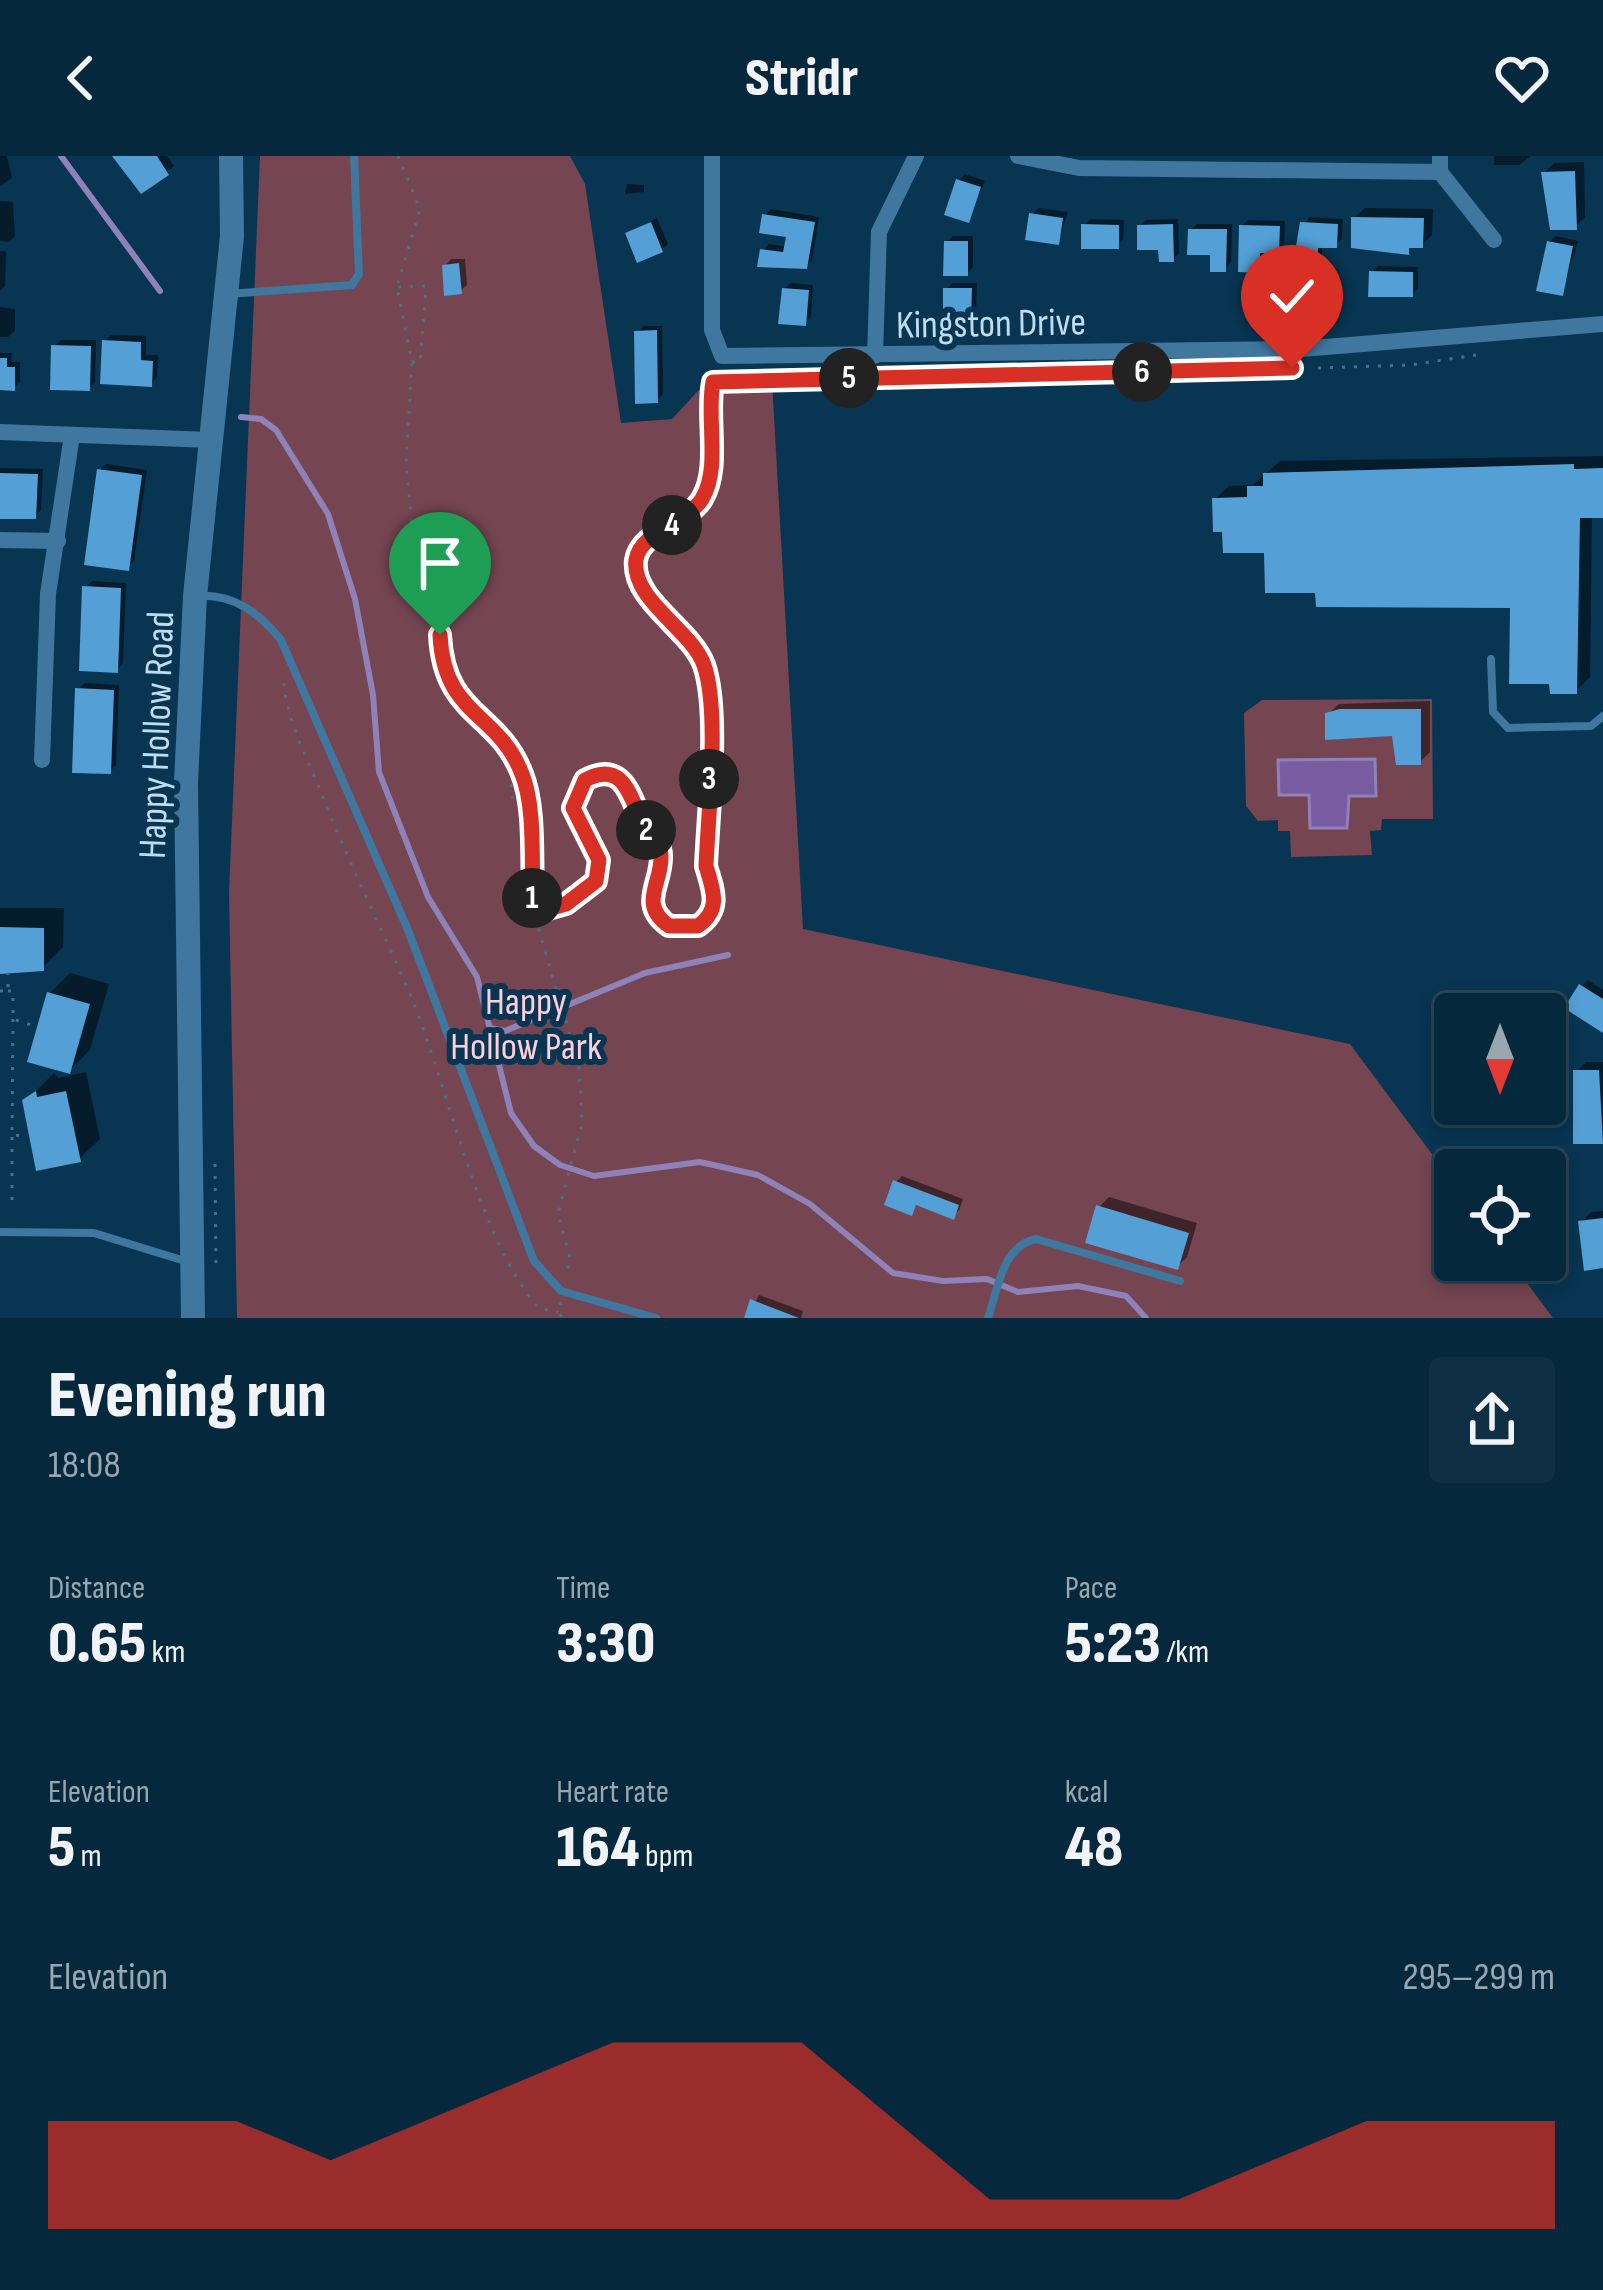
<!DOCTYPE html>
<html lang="en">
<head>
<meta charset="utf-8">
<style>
	body { margin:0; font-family:"Sofia Sans Condensed",sans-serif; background:#0f3044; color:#f1f3f6; height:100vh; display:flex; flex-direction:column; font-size:45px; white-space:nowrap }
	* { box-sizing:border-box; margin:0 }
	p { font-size:39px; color:#98a6b0 }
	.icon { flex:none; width:66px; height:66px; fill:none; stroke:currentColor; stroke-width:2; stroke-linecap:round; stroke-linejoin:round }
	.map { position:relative; height:1162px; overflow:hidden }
	.details { display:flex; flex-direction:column; background:#06283d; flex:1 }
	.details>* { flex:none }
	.needle { width:78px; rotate:180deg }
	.controls { position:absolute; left:1434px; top:837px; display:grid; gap:24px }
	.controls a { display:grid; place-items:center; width:132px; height:132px; border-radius:12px; background:#06283d; box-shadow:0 6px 18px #0003,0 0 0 3px #274457; font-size:60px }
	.pin { position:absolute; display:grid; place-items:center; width:102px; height:102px; color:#fff; margin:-123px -51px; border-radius:50% 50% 50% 0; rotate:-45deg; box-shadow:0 0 12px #0007 }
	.pin .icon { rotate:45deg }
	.km { position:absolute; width:60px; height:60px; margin:-30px; border-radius:50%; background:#222; color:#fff; font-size:33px; line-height:60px; text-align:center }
	.round { display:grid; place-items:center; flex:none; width:126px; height:126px; border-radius:12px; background:#0f3044 }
	.headline { display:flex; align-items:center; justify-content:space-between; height:204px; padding:0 48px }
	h1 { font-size:66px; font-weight:800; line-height:90px }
	.figures { display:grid; grid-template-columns:repeat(3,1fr); gap:18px; height:204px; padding:12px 48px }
	.figures div { display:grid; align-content:center }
	.figures b { font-size:60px; font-weight:800 }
	.figures small { font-size:33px; font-weight:400 }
	.figures p { font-size:33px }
	.chart { height:336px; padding:24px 48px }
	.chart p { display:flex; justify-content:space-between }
	.chart svg { width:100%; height:216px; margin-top:12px; fill:#d93025; opacity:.7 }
	header { display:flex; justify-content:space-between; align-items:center; height:156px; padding:0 48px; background:#06283d; font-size:54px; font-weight:800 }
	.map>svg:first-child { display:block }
	.green { fill:#754552 }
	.water { fill:#795ba1; stroke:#8e82b9; stroke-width:3 }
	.shadow { fill:#0007 }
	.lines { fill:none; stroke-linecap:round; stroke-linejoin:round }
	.stream { stroke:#8e82b9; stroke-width:6 }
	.building { fill:#549fd5 }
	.path { stroke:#497089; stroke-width:3; stroke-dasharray:3 9; stroke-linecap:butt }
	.service { stroke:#40779f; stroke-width:8 }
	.minor { stroke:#40779f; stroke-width:16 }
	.secondary { stroke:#40779f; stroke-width:24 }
	.route-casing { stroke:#fff; stroke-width:24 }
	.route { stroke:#d93025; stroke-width:15 }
	.labels { text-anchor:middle; stroke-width:12; stroke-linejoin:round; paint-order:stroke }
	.street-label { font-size:39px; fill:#c0dcf2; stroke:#083551 }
	.park-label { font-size:39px; fill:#feceda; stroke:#083551 }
</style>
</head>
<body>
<header><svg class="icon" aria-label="back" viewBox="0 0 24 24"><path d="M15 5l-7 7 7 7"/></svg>Stridr<svg class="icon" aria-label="heart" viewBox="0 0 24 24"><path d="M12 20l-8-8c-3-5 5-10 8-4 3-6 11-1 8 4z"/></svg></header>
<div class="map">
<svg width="1603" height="1162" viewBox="0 0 1603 1162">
	<rect width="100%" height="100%" fill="#083551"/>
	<g class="green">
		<polygon points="260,0 570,0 585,28 621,267 672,263 710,222 772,225 803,773 1350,888 1455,1029 1455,1104 1510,1104 1553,1162 237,1162 229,736"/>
		<polygon points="1432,543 1433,663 1382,663 1381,674 1370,675 1372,699 1291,701 1290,675 1278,675 1278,664 1258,665 1246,650 1244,557 1262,544"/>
	</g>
	<polygon class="water" points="1375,603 1376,640 1349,640 1347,672 1310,672 1309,639 1279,639 1278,604"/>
	<g class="shadow">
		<polygon points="0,0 7,0 12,22 0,30"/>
		<polygon points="116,0 167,0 174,10 141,34"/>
		<polygon points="1494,0 1531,0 1519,9 1494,9"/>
		<polygon points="1584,6 1585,61 1575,71 1544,17 1554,7"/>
		<polygon points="965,18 985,25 968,64 959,25"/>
		<polygon points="627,28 644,29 644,36 625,38"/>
		<polygon points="0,45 13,46 15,80 9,86 0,85"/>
		<polygon points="1039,52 1068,56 1058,86 1032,58"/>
		<polygon points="1365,52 1433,53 1432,79 1422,89 1354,62"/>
		<polygon points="771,53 819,61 812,104 806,110 763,94 769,88 787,91 789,79 765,59"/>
		<polygon points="1309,61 1343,63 1342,83 1336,89 1322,89 1322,105 1316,112 1295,111 1296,85"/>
		<polygon points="657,62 668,88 661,94 628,78"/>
		<polygon points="1091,63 1124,64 1123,84 1117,90 1084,69"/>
		<polygon points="1178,63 1179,97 1173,103 1140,70 1146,64"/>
		<polygon points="1248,64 1285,65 1284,88 1265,94 1258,114 1242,70"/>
		<polygon points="1197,68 1232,68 1231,106 1225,113 1191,74"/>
		<polygon points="953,80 973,80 973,111 967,117 947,86"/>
		<polygon points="1556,80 1578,85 1562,137 1549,86"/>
		<polygon points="0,95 6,95 5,130 0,135"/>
		<polygon points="451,103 465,103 467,129 460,135 445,110"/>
		<polygon points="1378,110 1418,111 1418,132 1411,138 1372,116"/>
		<polygon points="791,127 813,129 811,161 804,167 784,133"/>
		<polygon points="953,127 977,127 976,158 970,164 946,133"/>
		<polygon points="0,151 15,153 15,175 8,181 0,181"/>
		<polygon points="644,170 662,170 663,238 657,244 638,176"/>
		<polygon points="111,179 146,180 146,199 158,199 157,221 151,228 105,185"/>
		<polygon points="61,184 96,184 95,226 89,232 54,190"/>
		<polygon points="0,197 12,197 11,206 20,206 20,226 13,232 0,233"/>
		<polygon points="1603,300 1603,359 1592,359 1590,521 1576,535 1552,525 1513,449 1318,434 1267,394 1225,373 1215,343 1229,330 1253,329 1280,305"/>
		<polygon points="106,308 147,314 134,405 127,412 100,314"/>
		<polygon points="0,312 43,313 41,354 35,360 0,360"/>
		<polygon points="92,425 126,427 123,507 117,514 85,432"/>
		<polygon points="85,527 119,529 116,609 110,615 78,533"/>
		<polygon points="1430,545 1430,596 1420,606 1395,577 1328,558 1339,548"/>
		<polygon points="0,752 64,752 63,791 42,812 0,811"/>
		<polygon points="70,817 109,828 90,894 69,915 49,838"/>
		<polygon points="1588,824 1603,834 1603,872 1582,830"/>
		<polygon points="1586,906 1603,906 1603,985 1576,985 1576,916"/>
		<polygon points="86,916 100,983 79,1003 26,945 54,917 58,922"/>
		<polygon points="902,1020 963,1043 959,1054 953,1060 918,1047 911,1056 896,1026"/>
		<polygon points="1109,1041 1197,1067 1187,1101 1177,1111 1099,1051"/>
		<polygon points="1603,1055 1603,1109 1581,1067 1591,1056"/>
		<polygon points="759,1139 803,1155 801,1162 747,1162"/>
	</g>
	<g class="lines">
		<g class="stream">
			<polyline points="61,0 160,135"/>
			<polyline points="241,261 261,263 276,274 328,358 355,443 373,539 379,616 428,741 477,821 511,957 534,990 560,1009 594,1020 700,1006 758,1019 810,1048 893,1117 943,1125 987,1123 1018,1136 1078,1130 1126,1140 1146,1162"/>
			<polyline points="490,872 505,875 645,817 728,799"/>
		</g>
	</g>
	<g class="building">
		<polygon points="112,0 157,0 169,19 141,38"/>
		<polygon points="1575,15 1577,74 1550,74 1541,16"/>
		<polygon points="956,23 981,31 969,67 944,59"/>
		<polygon points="1029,57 1063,62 1059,89 1025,84"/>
		<polygon points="762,58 815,66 807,113 757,111 760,93 783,96 786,81 759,77"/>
		<polygon points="1351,61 1424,62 1423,92 1409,92 1409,99 1351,92"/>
		<polygon points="651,66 663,96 637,107 625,77"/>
		<polygon points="1300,66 1338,68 1337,92 1318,92 1317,115 1292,114"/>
		<polygon points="1081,68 1119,69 1119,93 1081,93"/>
		<polygon points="1173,68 1174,106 1159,106 1158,94 1137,94 1137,69"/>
		<polygon points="1239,69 1280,70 1279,97 1260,97 1260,117 1238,116"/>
		<polygon points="1188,73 1227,73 1226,116 1210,116 1210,99 1187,99"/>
		<polygon points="944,85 968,85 968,120 943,120"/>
		<polygon points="1547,85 1573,90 1563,140 1536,135"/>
		<polygon points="459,107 462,138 444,140 442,109"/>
		<polygon points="1369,115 1413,116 1413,141 1368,141"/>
		<polygon points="782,132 809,134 806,170 778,168"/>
		<polygon points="943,132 972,132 971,167 943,167"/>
		<polygon points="657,174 658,247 635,248 634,175"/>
		<polygon points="102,184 141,186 141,204 153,205 152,231 100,228"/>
		<polygon points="51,189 91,190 90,235 50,234"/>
		<polygon points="0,202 7,202 7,211 15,211 15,235 0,234"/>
		<polygon points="1574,308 1574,313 1603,312 1603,362 1580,362 1577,538 1550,538 1549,528 1509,528 1510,452 1316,451 1315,437 1265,437 1264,397 1223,397 1222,376 1213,376 1212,342 1247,341 1247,330 1263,330 1263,317"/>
		<polygon points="97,313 142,319 129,415 84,409"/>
		<polygon points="0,317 38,318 36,363 0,363"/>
		<polygon points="82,430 121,432 118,517 79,515"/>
		<polygon points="75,532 114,534 111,618 72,617"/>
		<polygon points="1340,553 1421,553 1421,609 1396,609 1392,580 1325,584 1325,557"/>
		<polygon points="0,771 44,772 44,815 0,818"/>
		<polygon points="1579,828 1603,843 1603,877 1564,852"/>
		<polygon points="47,836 90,848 70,918 27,906"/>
		<polygon points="1573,914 1599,914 1603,988 1573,988"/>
		<polygon points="36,935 37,941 66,935 81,1006 36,1015 22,944"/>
		<polygon points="893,1024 959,1049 954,1064 916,1049 912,1060 884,1049"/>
		<polygon points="1096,1049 1189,1077 1178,1114 1085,1087"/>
		<polygon points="1603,1062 1603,1112 1584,1115 1578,1065"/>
		<polygon points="750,1143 799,1162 744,1162"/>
	</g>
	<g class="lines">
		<g class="path">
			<polyline points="398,0 420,53 397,131 412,206 406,308 413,381 445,523 508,591 524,621 530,643 534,757 579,911 582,967 558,1057 570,1102 566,1120"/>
			<polyline points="398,131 426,130"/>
			<polyline points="412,206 420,206 426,133"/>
			<polyline points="1318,212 1410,209 1476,199"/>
			<path d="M284,527c3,39 24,76 38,112 26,66 57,128 85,192 41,95 67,243 131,321l20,4"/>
			<polyline points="513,643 511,630 522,622"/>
			<path d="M534,757l32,-9 30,-23c13,-40 -41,-61 -11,-101 44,-22 46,25 62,51 6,10 13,12 14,25 2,26 -17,38 0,64 20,14 41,8 53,-12l-8,-42 -1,-196 -64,-86c-19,-50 45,-53 64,-90 15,-30 2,-78 9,-112l505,-12"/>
			<polyline points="0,835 8,835 8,818"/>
			<polyline points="8,835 13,835 13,863 34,870"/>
			<polyline points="13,863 12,979 27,980"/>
			<polyline points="12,981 12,1044"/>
			<polyline points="215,1008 216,1112"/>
			<polyline points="560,1146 561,1162"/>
		</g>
		<g class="service">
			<polyline points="228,138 352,129 359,118 354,0"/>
			<path d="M197,440c36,-3 62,17 84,44l127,290 126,331 27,30 95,27"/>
			<polyline points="1491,503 1493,556 1508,572 1591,570 1603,560"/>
			<polyline points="0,1076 94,1077 185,1105"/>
			<path d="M988,1162c10,-29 14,-72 48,-79l144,42"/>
		</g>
		<g class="minor">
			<polyline points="712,0 712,174 722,200 1302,193 1603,168"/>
			<polyline points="1018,0 1079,12 1440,16"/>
			<polyline points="1440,0 1440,16 1494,84"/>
			<polyline points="875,200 879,76 916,0"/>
			<polyline points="0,276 211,284"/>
			<polyline points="0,384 58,385"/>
			<polyline points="42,604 48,438 72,279"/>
		</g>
		<polyline class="secondary" points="193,1162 186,626 195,440 232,80 231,0"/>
	</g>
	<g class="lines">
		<defs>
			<path id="route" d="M440,479c4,82 58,76 82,139 15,37 8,98 12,139l32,-9 30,-23 3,-21 -26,-52 12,-28c43,-23 46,26 62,51 7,10 14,13 14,25 1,28 -23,48 8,70h29c24,-17 15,-36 8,-60 2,-51 14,-155 -2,-201 -13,-36 -73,-65 -68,-105 4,-28 52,-38 66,-61 19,-31 4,-81 11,-117l579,-14"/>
		</defs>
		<use href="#route" class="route-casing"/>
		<use href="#route" class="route"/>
	</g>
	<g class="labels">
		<g class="street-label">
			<text transform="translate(991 166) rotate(-1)" y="14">Kingston Drive</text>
			<text transform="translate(155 579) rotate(-88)" y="14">Happy Hollow Road</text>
		</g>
		<g class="park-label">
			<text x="526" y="858">Happy<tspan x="526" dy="45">Hollow Park</tspan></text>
		</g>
	</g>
</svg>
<div class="controls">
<a><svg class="needle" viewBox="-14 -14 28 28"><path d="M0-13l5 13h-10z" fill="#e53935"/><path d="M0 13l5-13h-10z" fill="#98a6b0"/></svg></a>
<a><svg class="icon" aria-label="locate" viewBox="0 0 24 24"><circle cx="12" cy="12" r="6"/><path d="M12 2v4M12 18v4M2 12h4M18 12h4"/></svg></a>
</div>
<div class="pin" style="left:440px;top:479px;background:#1e9e55"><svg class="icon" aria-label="arrive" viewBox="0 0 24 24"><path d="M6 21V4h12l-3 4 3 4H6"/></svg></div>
<div class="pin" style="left:1292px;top:212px;background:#d93025"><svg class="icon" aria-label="check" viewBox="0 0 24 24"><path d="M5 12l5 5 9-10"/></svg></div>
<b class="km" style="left:532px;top:742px">1</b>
<b class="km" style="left:646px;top:674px">2</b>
<b class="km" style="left:709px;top:623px">3</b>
<b class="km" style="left:672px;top:369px">4</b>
<b class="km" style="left:849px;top:222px">5</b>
<b class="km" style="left:1142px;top:216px">6</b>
</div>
<section class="details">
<div class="headline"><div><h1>Evening run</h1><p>18:08</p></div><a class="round"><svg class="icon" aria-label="share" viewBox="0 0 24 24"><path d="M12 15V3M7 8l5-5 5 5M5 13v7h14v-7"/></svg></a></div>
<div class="figures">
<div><p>Distance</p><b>0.65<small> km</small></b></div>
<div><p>Time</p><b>3:30</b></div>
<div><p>Pace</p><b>5:23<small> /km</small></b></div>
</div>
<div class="figures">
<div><p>Elevation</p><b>5<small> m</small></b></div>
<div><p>Heart rate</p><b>164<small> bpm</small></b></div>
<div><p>kcal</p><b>48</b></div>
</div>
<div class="chart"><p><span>Elevation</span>295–299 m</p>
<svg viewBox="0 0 160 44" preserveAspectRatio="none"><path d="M0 44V22L10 22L20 22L30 30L40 22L50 14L60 6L70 6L80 6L90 22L100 38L110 38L120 38L130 30L140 22L150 22L160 22V44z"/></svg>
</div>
</section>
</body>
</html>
